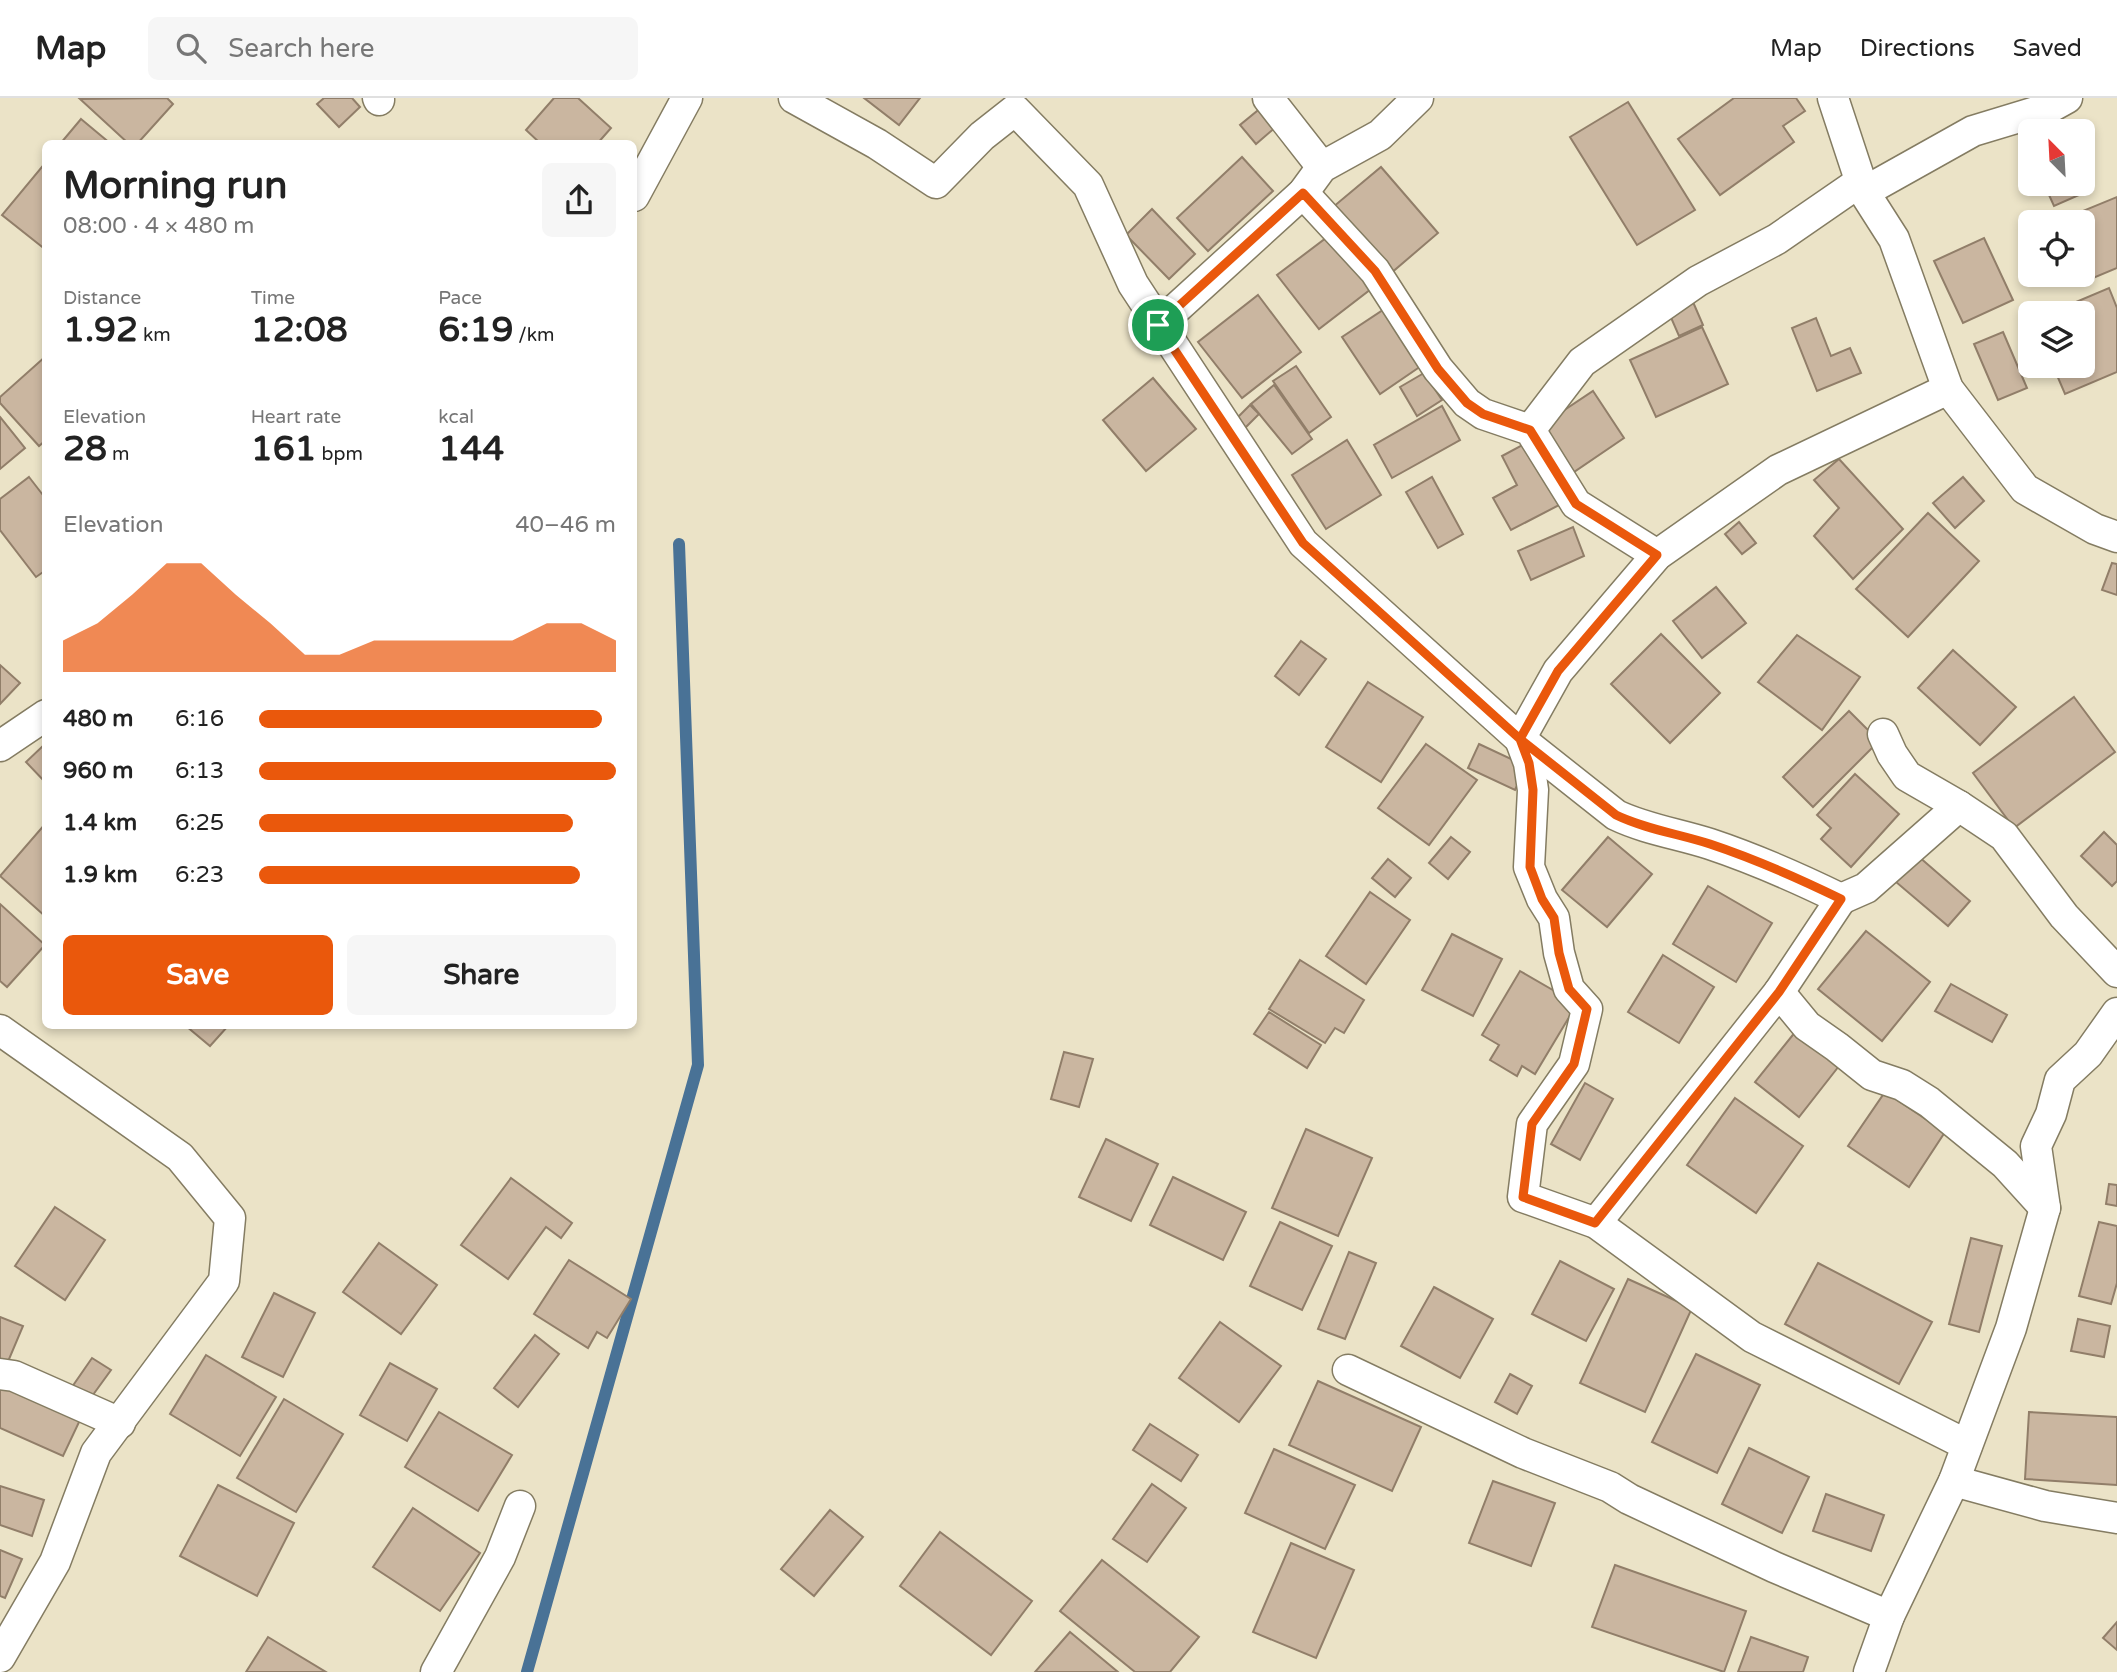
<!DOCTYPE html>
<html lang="en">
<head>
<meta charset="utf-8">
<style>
	body { margin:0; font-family:"Varela Round",sans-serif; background:#f6f6f6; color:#222; height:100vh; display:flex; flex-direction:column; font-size:26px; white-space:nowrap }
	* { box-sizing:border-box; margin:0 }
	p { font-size:23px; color:#767676 }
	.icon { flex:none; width:38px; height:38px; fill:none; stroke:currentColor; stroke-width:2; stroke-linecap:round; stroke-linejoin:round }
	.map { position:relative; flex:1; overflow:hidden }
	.details { position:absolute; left:42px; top:42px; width:595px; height:889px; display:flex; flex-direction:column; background:#fff; border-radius:10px; box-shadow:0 4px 10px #0003 }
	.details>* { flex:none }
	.needle { width:46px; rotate:336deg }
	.fabs { position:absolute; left:2018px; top:21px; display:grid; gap:14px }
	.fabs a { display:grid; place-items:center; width:77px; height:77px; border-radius:10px; background:#fff; box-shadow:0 4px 10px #0003; font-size:35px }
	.pin { position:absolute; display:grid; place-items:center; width:60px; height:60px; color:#fff; margin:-30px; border:4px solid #fff; border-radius:50%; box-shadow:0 2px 7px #0007 }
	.round { display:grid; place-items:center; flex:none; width:74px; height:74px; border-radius:10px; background:#f6f6f6 }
	.overview { display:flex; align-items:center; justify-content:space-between; height:119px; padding:0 21px }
	h1 { font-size:38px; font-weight:700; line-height:52px }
	.stats { display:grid; grid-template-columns:repeat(3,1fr); gap:10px; height:119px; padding:7px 21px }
	.stats div { display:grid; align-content:center }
	.stats b { font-size:35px; font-weight:700 }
	.stats small { font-size:19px; font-weight:400 }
	.stats p { font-size:19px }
	.chart { height:196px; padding:14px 21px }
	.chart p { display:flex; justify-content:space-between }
	.chart svg { width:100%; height:126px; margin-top:7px; fill:#ea580c; opacity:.7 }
	.primary-button { display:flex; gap:14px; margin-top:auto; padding:14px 21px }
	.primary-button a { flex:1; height:80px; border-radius:10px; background:#ea580c; color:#fff; font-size:28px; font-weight:700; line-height:80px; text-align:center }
	.primary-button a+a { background:#f6f6f6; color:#222 }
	ul { padding:0 21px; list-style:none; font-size:23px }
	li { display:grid; grid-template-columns:112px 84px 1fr; align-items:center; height:52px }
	li i { height:18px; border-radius:9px; background:#ea580c }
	header { display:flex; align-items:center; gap:42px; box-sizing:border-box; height:98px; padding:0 35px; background:#fff; border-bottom:2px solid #e0e0e0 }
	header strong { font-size:33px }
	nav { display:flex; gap:38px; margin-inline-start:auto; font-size:24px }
	.search { width:490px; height:63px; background:#f6f6f6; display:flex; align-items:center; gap:18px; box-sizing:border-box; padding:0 24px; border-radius:10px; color:#767676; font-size:26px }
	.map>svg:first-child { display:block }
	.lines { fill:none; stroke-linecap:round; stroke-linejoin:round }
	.stream { stroke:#497296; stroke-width:12 }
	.building { fill:#cab6a0; stroke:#917e69; stroke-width:2 }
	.minor-casing { stroke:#847c62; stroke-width:33 }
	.minor { stroke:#fff; stroke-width:30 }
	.route-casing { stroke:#fff; stroke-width:14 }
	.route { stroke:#ea580c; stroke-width:9 }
</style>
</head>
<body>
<header>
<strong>Map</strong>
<div class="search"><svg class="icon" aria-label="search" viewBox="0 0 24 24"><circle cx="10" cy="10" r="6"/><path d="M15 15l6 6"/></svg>Search here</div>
<nav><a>Map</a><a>Directions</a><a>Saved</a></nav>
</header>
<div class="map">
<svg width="2117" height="1574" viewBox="0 0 2117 1574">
	<rect width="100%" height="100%" fill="#ebe3c7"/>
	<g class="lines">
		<polyline class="stream" points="527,1574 698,967 679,446"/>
	</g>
	<g class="building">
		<polygon points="167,0 173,6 137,46 129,46 80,1"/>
		<polygon points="324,0 352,0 360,9 339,29 317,6"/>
		<polygon points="554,0 578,0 611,30 597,46 541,46 526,32"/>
		<polygon points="864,0 920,0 899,27"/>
		<polygon points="1734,0 1796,0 1805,13 1783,28 1794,44 1720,97 1678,41"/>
		<polygon points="1628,4 1695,112 1637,147 1570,39"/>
		<polygon points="1262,9 1277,28 1256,46 1240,27"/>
		<polygon points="81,21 111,46 60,46"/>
		<polygon points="1242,59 1273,93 1208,153 1177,120"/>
		<polygon points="46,64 46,152 2,117"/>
		<polygon points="1381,69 1438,135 1390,176 1333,109"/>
		<polygon points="2044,86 2074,86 2079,97 2054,108"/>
		<polygon points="2117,99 2117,170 2086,183 2082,174 2082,124 2062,124 2061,122"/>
		<polygon points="1152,111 1195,156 1169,181 1126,137"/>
		<polygon points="1330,137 1371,191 1319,231 1277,177"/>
		<polygon points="1984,140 2013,202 1963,225 1934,163"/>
		<polygon points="2109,190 2117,210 2117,274 2065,296 2053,268 2082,268 2082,215 2050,215"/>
		<polygon points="1258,197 1301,254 1242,300 1198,244"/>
		<polygon points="1693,204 1703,227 1679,238 1669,215"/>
		<polygon points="1383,212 1421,268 1380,296 1342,239"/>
		<polygon points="1816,220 1831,258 1850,250 1861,275 1817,293 1792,230"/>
		<polygon points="1702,229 1728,286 1656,319 1630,262"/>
		<polygon points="2003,234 2027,290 1998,302 1974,246"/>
		<polygon points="46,258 46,342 39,348 0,305 0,299"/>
		<polygon points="1296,268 1331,319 1309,335 1273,283"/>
		<polygon points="1424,275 1442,302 1417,318 1400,289"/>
		<polygon points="1153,280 1196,331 1146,373 1103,322"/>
		<polygon points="1274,287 1312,341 1292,356 1251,306"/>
		<polygon points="1593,293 1624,340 1571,376 1539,329"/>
		<polygon points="1250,307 1259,316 1244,331 1235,322"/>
		<polygon points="1442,308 1460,342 1392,380 1374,347"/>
		<polygon points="0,319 25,350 0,371"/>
		<polygon points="1347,342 1381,397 1326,431 1292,377"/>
		<polygon points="1530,343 1563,405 1511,432 1493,400 1517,387 1502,358"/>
		<polygon points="1839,361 1903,431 1853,481 1814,438 1839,410 1814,382"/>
		<polygon points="29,379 46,401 46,472 36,479 0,432 0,401"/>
		<polygon points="1432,379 1463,436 1438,450 1406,394"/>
		<polygon points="1963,379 1984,403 1955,430 1933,405"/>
		<polygon points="1928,415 1979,463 1908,539 1856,491"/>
		<polygon points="1739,424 1756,445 1742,456 1725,436"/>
		<polygon points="1573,429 1584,458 1531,482 1518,453"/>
		<polygon points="2112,465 2117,466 2117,497 2102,492"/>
		<polygon points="1716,489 1746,525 1702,560 1673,523"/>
		<polygon points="1661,536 1720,595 1670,645 1611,586"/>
		<polygon points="1797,537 1860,579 1822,632 1758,584"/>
		<polygon points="1301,543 1326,561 1299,597 1275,578"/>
		<polygon points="1953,552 2016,609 1980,647 1918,590"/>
		<polygon points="0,567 20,585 0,606"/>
		<polygon points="1368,584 1423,619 1381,684 1326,649"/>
		<polygon points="2074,599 2115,654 2014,730 1973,675"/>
		<polygon points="1849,613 1879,643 1813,709 1783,679"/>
		<polygon points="46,645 46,685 26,664"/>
		<polygon points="1426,646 1477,682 1429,747 1378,710"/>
		<polygon points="1479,646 1526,668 1515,692 1468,670"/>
		<polygon points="1855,676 1899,716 1851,769 1821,741 1831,730 1817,717"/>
		<polygon points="46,725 46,819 0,778"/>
		<polygon points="2104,734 2117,747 2117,783 2112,788 2081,758"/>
		<polygon points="1451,739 1470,754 1448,781 1429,765"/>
		<polygon points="1608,739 1652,776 1607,829 1562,792"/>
		<polygon points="1918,758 1970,803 1948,828 1896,784"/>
		<polygon points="1388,761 1411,780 1395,799 1372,780"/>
		<polygon points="1708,788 1772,825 1736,884 1673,846"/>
		<polygon points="1370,794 1410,822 1366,886 1326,858"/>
		<polygon points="0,806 45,847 7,889 0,883"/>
		<polygon points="1866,833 1930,884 1882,943 1818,891"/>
		<polygon points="1452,836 1502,861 1473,918 1422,892"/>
		<polygon points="1663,857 1714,889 1679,945 1628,914"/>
		<polygon points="1300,862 1364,902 1344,935 1335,930 1325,945 1269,911"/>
		<polygon points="1520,873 1577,906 1535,976 1522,968 1517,978 1490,962 1499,947 1482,937"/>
		<polygon points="1951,886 2007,917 1992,944 1935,913"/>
		<polygon points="1269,914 1321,947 1307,970 1254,936"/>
		<polygon points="186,928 228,928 210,948"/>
		<polygon points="1796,933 1839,968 1799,1019 1755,984"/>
		<polygon points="1064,954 1093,961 1079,1009 1051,1001"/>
		<polygon points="1585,985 1613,1001 1580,1062 1551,1046"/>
		<polygon points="1885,994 1945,1034 1909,1089 1848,1048"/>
		<polygon points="1735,1000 1803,1048 1756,1115 1687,1067"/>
		<polygon points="1306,1031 1372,1060 1338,1138 1272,1110"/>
		<polygon points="1106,1041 1158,1066 1131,1123 1079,1099"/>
		<polygon points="1173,1079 1246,1114 1223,1162 1150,1127"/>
		<polygon points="511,1080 572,1125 561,1140 546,1129 508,1181 461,1147"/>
		<polygon points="2109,1086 2117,1087 2117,1108 2106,1106"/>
		<polygon points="55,1109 105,1142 65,1202 15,1168"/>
		<polygon points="1280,1124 1332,1148 1302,1212 1250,1188"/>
		<polygon points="2099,1124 2117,1128 2117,1185 2111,1206 2079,1198"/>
		<polygon points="1971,1140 2002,1148 1979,1234 1949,1226"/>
		<polygon points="379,1145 437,1187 401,1236 343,1194"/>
		<polygon points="1349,1154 1376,1165 1345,1241 1318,1231"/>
		<polygon points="569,1162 631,1201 607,1240 597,1234 588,1250 534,1216"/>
		<polygon points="1560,1163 1614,1191 1586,1243 1532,1216"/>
		<polygon points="1818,1165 1932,1224 1899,1286 1785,1226"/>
		<polygon points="1628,1181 1692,1210 1645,1314 1580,1285"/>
		<polygon points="1434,1189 1493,1221 1460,1280 1401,1248"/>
		<polygon points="274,1195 315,1215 283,1279 242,1259"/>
		<polygon points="0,1219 23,1228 7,1266 0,1263"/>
		<polygon points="2078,1221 2110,1228 2104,1259 2071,1253"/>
		<polygon points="1220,1224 1281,1268 1239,1324 1179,1280"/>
		<polygon points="535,1237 559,1256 518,1309 494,1290"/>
		<polygon points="1696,1256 1760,1287 1717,1375 1652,1344"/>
		<polygon points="206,1257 276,1299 240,1358 170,1316"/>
		<polygon points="92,1260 111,1272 90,1301 72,1289"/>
		<polygon points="390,1265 437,1291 407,1343 360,1317"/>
		<polygon points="1510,1276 1532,1288 1517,1316 1495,1304"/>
		<polygon points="1318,1283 1421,1329 1392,1393 1289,1347"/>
		<polygon points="0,1287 80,1322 63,1358 0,1330"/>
		<polygon points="284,1301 343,1336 296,1414 237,1380"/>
		<polygon points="439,1314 512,1357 478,1413 405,1369"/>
		<polygon points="2029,1314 2117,1319 2117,1387 2025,1381"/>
		<polygon points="1150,1326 1198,1357 1181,1383 1133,1352"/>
		<polygon points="1749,1350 1809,1379 1782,1435 1722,1406"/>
		<polygon points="1274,1351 1355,1387 1325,1451 1245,1415"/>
		<polygon points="1493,1383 1555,1405 1531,1468 1469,1445"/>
		<polygon points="1152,1386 1186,1410 1147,1464 1113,1441"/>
		<polygon points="218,1387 294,1425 257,1498 180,1458"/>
		<polygon points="0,1388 44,1402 32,1438 0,1427"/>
		<polygon points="1826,1396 1884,1417 1871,1453 1813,1433"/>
		<polygon points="413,1410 480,1455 440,1513 373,1469"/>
		<polygon points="830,1412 863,1439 814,1498 781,1471"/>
		<polygon points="940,1434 1032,1503 991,1557 900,1488"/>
		<polygon points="1291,1445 1354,1472 1316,1560 1253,1534"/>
		<polygon points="0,1452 22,1461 5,1500 0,1498"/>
		<polygon points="1102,1462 1199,1539 1170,1574 1135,1574 1060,1513"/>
		<polygon points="1615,1467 1746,1513 1724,1574 1592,1529"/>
		<polygon points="2117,1524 2117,1552 2103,1540"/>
		<polygon points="1070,1534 1118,1574 1035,1574"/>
		<polygon points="268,1539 326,1574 246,1574"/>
		<polygon points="1751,1539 1808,1559 1803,1574 1738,1574"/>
	</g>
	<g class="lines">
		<defs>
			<g id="minor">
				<polyline points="378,0 379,2"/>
				<path d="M794,0l83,46 59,39 46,-47 33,-26 73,75 45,99 170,259 217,196 96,76c29,14 63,19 94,29 45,15 88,34 131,55l-62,93 -183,231"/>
				<polyline points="1268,0 1322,69"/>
				<polyline points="1833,0 1864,94 1894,141 1948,291 2025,391 2095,431 2117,439"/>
				<polyline points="1864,94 1973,33 2049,10 2067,0"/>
				<polyline points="1303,95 1375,173 1438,271 1467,305 1483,316 1530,332 1576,406 1657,457"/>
				<polyline points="634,98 687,0"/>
				<polyline points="1158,227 1303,95 1322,69 1380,37 1418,0"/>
				<polyline points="1948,291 1778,372 1657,457 1558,573 1520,641 1529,665 1533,692 1529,769 1542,801 1554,820 1559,855 1569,891 1587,911 1574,966 1532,1026 1523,1099 1596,1125 1752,1239 1967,1347"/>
				<polyline points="1530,332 1582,264 1698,183 1777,141 1861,83"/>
				<polyline points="1883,636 1892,656 1907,678 1959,708 2004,738 2064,818 2117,874"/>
				<polyline points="0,648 46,617"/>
				<polyline points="1841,801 1866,790 1959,708"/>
				<polyline points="1779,894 1807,928 1837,949 1872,977 1902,987 1929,1004 2005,1066 2045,1110"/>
				<polyline points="0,932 180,1059 230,1120 224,1183 96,1355 55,1464 0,1559"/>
				<polyline points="1348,1272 1523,1355 1610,1389 1629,1401 1774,1469 1889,1518"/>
				<polyline points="0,1276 14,1278 120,1325"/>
				<polyline points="1954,1383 2045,1408 2117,1420"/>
				<polyline points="436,1574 500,1459 520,1408"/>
				<polyline points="1869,1574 1889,1518 1954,1383 2011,1230 2045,1110 2036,1048 2051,1016 2060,982 2088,956 2117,915"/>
			</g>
		</defs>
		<use href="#minor" class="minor-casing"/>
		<use href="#minor" class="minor"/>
	</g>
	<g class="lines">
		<defs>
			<path id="route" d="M1158,227l145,218 217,196 96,76c29,14 63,19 94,29 45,15 88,34 131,55l-62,93 -184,231 -72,-26 9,-73 42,-60 13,-55 -18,-20 -10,-36 -5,-35 -12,-19 -12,-32 3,-77 -4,-27 -9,-24 38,-68 99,-116 -81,-51 -46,-74 -47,-16 -16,-11 -29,-34 -63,-98 -72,-78 -145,132"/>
		</defs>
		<use href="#route" class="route-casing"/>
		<use href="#route" class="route"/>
	</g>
</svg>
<div class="fabs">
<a><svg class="needle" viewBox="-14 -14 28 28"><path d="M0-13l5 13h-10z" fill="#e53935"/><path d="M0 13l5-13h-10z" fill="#767676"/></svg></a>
<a><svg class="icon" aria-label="locate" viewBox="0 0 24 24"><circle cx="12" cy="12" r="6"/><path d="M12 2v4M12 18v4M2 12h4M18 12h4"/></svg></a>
<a><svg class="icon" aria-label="layers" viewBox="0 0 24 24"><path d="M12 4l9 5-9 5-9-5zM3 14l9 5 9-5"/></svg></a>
</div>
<div class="pin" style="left:1158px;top:227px;background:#1e9e55"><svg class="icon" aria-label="arrive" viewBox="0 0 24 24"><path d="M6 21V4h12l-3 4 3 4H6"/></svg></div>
<section class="details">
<div class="overview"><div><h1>Morning run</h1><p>08:00 · 4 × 480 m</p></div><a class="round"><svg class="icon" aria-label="share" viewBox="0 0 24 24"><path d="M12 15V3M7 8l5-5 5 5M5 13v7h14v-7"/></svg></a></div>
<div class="stats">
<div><p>Distance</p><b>1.92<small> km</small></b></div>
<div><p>Time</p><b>12:08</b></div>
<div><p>Pace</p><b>6:19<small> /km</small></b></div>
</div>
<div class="stats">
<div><p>Elevation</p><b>28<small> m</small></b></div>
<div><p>Heart rate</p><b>161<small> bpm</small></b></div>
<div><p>kcal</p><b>144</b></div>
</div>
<div class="chart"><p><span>Elevation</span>40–46 m</p>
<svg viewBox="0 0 160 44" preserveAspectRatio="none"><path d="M0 44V33L10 27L20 17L30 6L40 6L50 17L60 27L70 38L80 38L90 33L100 33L110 33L120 33L130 33L140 27L150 27L160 33V44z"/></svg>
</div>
<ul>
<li><b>480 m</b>6:16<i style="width:96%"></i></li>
<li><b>960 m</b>6:13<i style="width:100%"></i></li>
<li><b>1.4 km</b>6:25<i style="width:88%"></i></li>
<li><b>1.9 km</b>6:23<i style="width:90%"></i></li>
</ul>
<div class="primary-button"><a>Save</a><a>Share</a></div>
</section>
</div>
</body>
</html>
